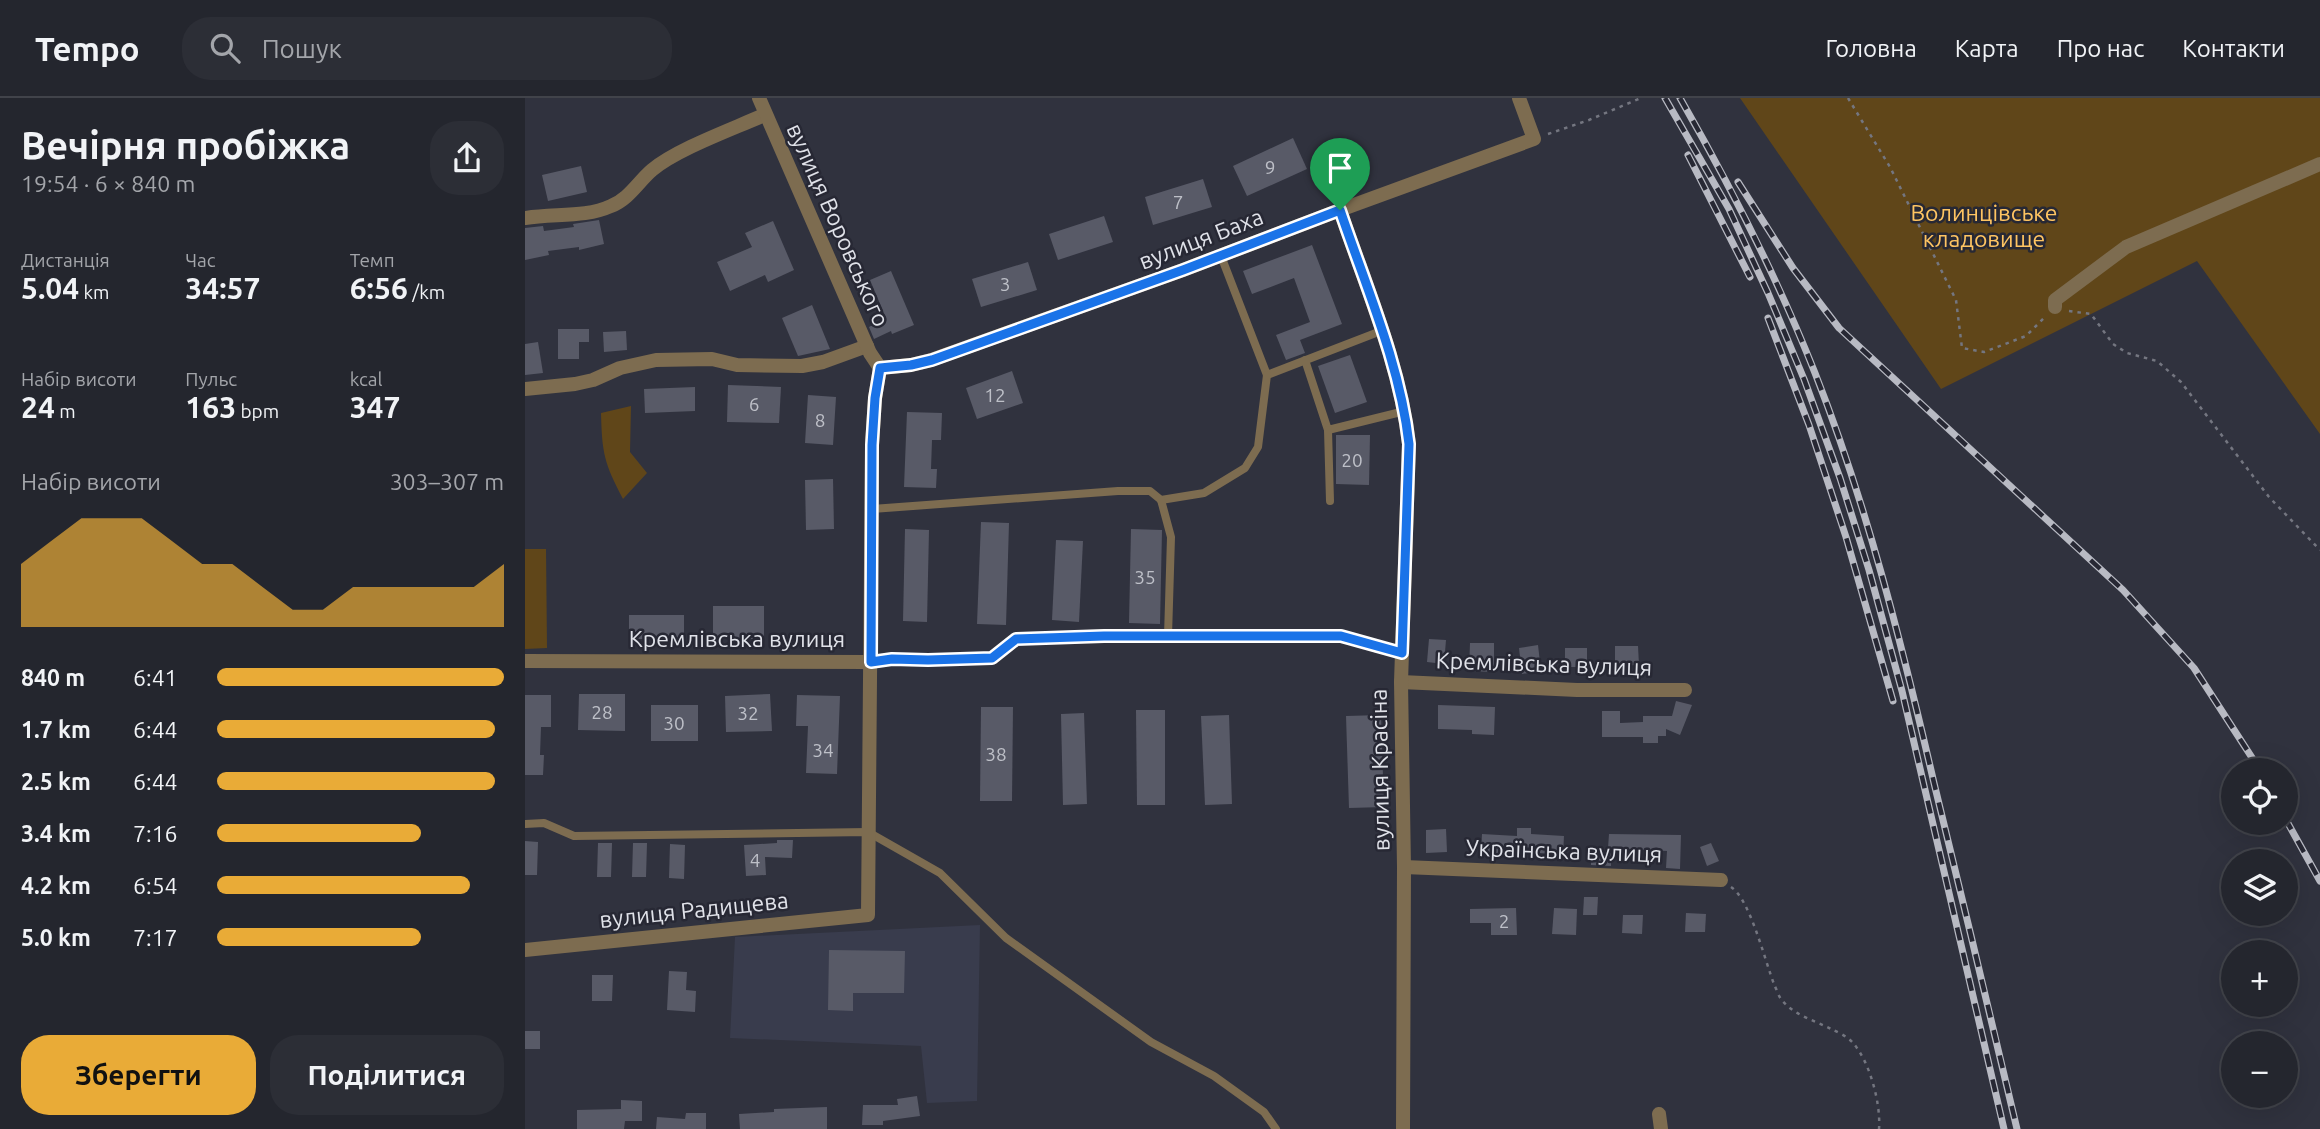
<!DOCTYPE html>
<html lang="uk">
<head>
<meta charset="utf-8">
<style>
	body { margin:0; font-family:Ubuntu,sans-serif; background:#2c2e36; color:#f1f3f6; height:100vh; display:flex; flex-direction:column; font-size:26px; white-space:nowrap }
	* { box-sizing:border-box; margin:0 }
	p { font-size:23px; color:#a3a5aa }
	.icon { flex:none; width:38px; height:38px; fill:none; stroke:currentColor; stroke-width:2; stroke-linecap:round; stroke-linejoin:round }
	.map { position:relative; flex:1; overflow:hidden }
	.side { display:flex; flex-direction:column; background:#24262e; width:525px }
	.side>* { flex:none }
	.controls { position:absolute; left:1696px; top:660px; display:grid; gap:14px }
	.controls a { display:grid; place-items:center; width:77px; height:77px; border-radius:50%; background:#24262e; box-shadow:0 7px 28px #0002,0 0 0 2px #41434a; font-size:35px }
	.pin { position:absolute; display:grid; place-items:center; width:60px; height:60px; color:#fff; margin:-72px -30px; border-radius:50% 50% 50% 0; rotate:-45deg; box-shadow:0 0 7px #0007 }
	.pin .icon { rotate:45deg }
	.round { display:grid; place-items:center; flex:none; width:74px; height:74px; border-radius:28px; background:#2c2e36 }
	.head { display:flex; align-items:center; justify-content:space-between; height:119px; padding:0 21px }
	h1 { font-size:38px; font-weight:700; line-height:52px }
	.stats { display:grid; grid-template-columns:repeat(3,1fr); gap:10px; height:119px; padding:7px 21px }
	.stats div { display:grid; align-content:center }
	.stats b { font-size:30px; font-weight:700 }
	.stats small { font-size:19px; font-weight:400 }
	.stats p { font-size:19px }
	.chart { height:196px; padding:14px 21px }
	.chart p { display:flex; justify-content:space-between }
	.chart svg { width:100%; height:126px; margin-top:7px; fill:#e9ab37; opacity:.7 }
	.cta { display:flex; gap:14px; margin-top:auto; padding:14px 21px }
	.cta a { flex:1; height:80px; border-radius:28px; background:#e9ab37; color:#111; font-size:28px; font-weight:700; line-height:80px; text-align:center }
	.cta a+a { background:#2c2e36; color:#f1f3f6 }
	ul { padding:0 21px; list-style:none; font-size:23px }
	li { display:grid; grid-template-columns:112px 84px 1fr; align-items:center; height:52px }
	li i { height:18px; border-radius:9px; background:#e9ab37 }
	header { display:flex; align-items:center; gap:42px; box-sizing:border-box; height:98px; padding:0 35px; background:#24262e; border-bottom:2px solid #41434a }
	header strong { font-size:33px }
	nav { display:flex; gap:38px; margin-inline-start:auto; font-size:24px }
	.search { width:490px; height:63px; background:#2c2e36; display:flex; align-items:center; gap:18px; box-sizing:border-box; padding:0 24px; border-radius:28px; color:#a3a5aa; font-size:26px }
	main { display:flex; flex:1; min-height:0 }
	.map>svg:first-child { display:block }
	.built { fill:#393c4d }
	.green { fill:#604619 }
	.building { fill:#585a67 }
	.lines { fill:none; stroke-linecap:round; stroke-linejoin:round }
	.path { stroke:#747680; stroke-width:2.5; stroke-dasharray:3.5 5; stroke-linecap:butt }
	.service { stroke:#7d6c50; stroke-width:8 }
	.minor { stroke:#7d6c50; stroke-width:14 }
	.tertiary { stroke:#7d6c50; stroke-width:14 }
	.rail-casing { stroke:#b8bac3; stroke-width:7 }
	.rail { stroke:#272834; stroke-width:4.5; stroke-dasharray:13; stroke-linecap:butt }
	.route-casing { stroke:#fff; stroke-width:14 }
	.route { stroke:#1a73e8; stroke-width:9 }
	.labels { text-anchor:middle; stroke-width:5; stroke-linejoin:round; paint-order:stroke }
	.number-label { font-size:19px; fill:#bec0c8 }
	.park-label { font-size:23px; fill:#fec462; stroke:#272834 }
	.street-label { font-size:23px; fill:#e0e2e9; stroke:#272834 }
</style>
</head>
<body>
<header>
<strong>Tempo</strong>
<div class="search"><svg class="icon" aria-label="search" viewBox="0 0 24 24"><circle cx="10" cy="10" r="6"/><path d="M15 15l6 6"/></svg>Пошук</div>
<nav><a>Головна</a><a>Карта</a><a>Про нас</a><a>Контакти</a></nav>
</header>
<main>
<section class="side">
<div class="head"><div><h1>Вечірня пробіжка</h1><p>19:54 · 6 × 840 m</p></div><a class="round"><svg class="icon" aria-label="share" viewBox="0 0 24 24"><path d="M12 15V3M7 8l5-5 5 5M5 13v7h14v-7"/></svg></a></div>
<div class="stats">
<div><p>Дистанція</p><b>5.04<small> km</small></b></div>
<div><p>Час</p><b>34:57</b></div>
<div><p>Темп</p><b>6:56<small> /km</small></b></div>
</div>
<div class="stats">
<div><p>Набір висоти</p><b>24<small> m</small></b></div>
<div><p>Пульс</p><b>163<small> bpm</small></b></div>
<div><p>kcal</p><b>347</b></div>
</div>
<div class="chart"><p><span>Набір висоти</span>303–307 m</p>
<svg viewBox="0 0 160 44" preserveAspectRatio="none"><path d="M0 44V22L10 14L20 6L30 6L40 6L50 14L60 22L70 22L80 30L90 38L100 38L110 30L120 30L130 30L140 30L150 30L160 22V44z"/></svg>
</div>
<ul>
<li><b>840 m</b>6:41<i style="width:100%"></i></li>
<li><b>1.7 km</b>6:44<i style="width:97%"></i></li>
<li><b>2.5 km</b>6:44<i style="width:97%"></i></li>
<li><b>3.4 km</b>7:16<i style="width:71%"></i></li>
<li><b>4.2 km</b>6:54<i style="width:88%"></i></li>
<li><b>5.0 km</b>7:17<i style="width:71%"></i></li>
</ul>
<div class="cta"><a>Зберегти</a><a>Поділитися</a></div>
</section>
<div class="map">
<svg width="1795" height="1031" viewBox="0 0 1795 1031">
	<rect width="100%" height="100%" fill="#30323e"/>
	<polygon class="built" points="455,827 452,1003 402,1005 396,948 205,940 210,839"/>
	<g class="green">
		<polygon points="1215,0 1795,0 1795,336 1672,163 1416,291"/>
		<path d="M106,308l-1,46 17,21 -24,26c-19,-36 -21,-46 -22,-86z"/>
		<polygon points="0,451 21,451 22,550 0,551"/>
	</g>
	<g class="building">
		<polygon points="768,40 782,71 722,98 708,68"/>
		<polygon points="56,68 62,94 23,103 17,77"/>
		<polygon points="678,81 687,109 628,127 620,99"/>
		<polygon points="579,118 588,144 533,162 524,136"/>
		<polygon points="74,122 79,146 54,152 54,149 23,153 24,157 0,162 0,130 18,128 19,133 49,129 48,126"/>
		<polygon points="248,123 269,172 243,184 240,177 205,193 192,164 227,149 220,135"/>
		<polygon points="787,147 817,226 775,242 780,255 761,262 751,237 785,224 769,180 727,196 718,173"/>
		<polygon points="503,164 512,192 456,209 447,181"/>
		<polygon points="366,173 389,227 367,236 366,233 349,241 344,229 361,220 345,182"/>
		<polygon points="287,207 305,251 273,258 257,220"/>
		<polygon points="33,231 64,231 64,244 54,244 54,261 33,261"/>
		<polygon points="101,233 102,252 79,254 78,234"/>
		<polygon points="13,244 18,275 0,277 0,246"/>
		<polygon points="825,257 842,304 810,315 793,268"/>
		<polygon points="487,273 498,305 452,321 441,290"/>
		<polygon points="203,287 256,289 254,325 202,324"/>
		<polygon points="170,289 170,313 120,315 119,291"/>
		<polygon points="283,297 311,299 308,347 280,345"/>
		<polygon points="382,314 417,315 416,342 407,342 406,371 412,371 411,390 379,389"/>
		<polygon points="811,337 845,337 844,387 811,386"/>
		<polygon points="308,381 309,431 281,432 280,382"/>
		<polygon points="456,424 484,425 481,527 452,526"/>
		<polygon points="380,431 404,432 402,524 378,523"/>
		<polygon points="606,431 637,432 635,526 604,525"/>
		<polygon points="531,442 558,443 554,524 527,522"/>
		<rect x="188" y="508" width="51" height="33"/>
		<rect x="104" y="517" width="55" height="24"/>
		<polygon points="904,541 921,542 919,566 902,564"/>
		<polygon points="945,545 969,545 969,574 944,573"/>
		<polygon points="1013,547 1016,573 997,576 994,550"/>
		<polygon points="1090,548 1113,548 1114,567 1090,568"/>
		<rect x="1040" y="550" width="22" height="19"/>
		<polygon points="54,596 100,596 100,633 53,632"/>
		<polygon points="245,596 247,633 201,634 200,598"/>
		<polygon points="0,597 26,597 26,629 16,629 15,657 19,657 18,677 0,677"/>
		<polygon points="272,597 315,598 312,676 281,675 283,628 271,628"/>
		<polygon points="1151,603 1167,607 1155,637 1141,631 1141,638 1133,638 1133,645 1118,645 1118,639 1077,639 1077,613 1095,613 1095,625 1118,624 1118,618 1147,618"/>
		<rect x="126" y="607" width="47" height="36"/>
		<polygon points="913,607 970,609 969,637 947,636 947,632 913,631"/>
		<polygon points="456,609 488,609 487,703 455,703"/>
		<polygon points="611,612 640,612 640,707 612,707"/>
		<polygon points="559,615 562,706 538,707 536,616"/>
		<polygon points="704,617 707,706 680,707 676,618"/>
		<polygon points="856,617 859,709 824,710 821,618"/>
		<polygon points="992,730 1006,730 1006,736 1039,738 1038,757 1015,755 1015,749 979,750 979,756 956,754 957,736 992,738"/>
		<polygon points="921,731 922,754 901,755 901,732"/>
		<polygon points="1084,736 1156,737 1155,771 1141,770 1142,753 1083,750"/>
		<polygon points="252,742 268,742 267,760 240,759 241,777 221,778 219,747 252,745"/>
		<polygon points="0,743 13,744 12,777 0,777"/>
		<polygon points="73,745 87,745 86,779 72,779"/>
		<polygon points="108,745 122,745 121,779 107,779"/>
		<polygon points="1186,745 1194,763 1182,768 1175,749"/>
		<polygon points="145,746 160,747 159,781 144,780"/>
		<polygon points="1066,754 1086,754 1086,768 1066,767"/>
		<polygon points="1059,799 1073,799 1072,817 1058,817"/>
		<polygon points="991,810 992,837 966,837 966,825 945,825 945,811"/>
		<polygon points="1029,810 1052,811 1051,837 1027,836"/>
		<polygon points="1161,815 1181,816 1180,834 1160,834"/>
		<polygon points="1098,817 1118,817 1117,836 1097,835"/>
		<polygon points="304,852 380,853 379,895 328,895 328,913 303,912"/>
		<polygon points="144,873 162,874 161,892 171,893 170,914 142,912"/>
		<polygon points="67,877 88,877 87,903 67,903"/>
		<rect x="0" y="933" width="15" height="18"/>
		<polygon points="392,998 395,1018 358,1023 358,1027 337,1027 338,1007 373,1007 372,1001"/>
		<polygon points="96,1002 117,1003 117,1023 100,1023 99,1031 52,1031 52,1012 96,1011"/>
		<polygon points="302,1009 302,1031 215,1031 214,1016 249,1014 249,1011"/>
		<polygon points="161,1015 181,1015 181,1031 131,1031 132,1019 160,1021"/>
	</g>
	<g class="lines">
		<g class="path">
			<polyline points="1323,0 1365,69 1431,202 1437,250 1459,254 1501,238 1521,218"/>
			<polyline points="1023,36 1064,22 1116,0"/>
			<polyline points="1544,213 1566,216 1588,246 1602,255 1632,263 1656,284 1744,399 1795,452"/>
			<polyline points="654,539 816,539 863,550"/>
			<polyline points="360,562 467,560 491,541 579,538 633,538"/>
			<path d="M1206,789c19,12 34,74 43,97 2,4 4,11 7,15 12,16 33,21 50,30 7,3 17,8 22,14 17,19 28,61 26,86"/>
		</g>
		<g class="service">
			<polyline points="696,158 742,277 856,233"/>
			<polyline points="780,262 803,332 880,313"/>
			<polyline points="803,332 805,403"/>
			<polyline points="636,402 679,395 720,370 733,349 742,277"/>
			<polyline points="347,411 593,393 625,393 636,402 646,439 643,538"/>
			<polyline points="0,726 19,725 49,738 343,734 415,775 481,840 626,944 689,978 739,1014 751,1031"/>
		</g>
		<g class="minor">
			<polyline points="815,112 1009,41 994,0"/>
			<path d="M0,120c28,-5 60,0 86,-12 18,-7 27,-24 41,-36 25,-21 81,-41 112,-55"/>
			<polyline points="1530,209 1530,202 1601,149 1795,66"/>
			<polyline points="0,291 50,286 68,282 95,270 131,262 187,261 212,267 277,268 298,264 342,248"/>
			<polyline points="0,563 346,564"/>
			<polyline points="876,584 1052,592 1160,592"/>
			<polyline points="879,769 1196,782"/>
			<polyline points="0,852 343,817 347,347 350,300 355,270"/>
			<polyline points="1134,1016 1136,1031"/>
		</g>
		<path class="tertiary" d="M234,0l111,255 10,15 31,-3 20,-5 252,-90 157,-60c26,77 60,154 69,234l-8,238 3,185 -1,262"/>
		<defs>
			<g id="rail">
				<polyline points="1140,0 1204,111 1243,195 1279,281 1315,380 1344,472 1377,593 1479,1031"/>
				<path d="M1155,0c51,89 97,179 135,275 52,132 87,272 119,410 28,115 56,231 83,346"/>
				<polyline points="1163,57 1225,179"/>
				<polyline points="1213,84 1268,170 1314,230 1598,492 1669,570 1735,672"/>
				<polyline points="1243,220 1284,327 1321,439 1368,603"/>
				<polyline points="1760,720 1795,783"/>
			</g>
		</defs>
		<use href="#rail" class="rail-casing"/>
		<use href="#rail" class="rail"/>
	</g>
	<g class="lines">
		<defs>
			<path id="route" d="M815,112c26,77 60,154 69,234l-7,209 -61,-17h-237l-88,3 -24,19 -64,2 -36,-1 -21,3 1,-217 3,-47 5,-30 31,-3 21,-5 251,-90z"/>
		</defs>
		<use href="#route" class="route-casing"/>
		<use href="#route" class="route"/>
	</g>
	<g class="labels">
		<g class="number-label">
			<text x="745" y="76">9</text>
			<text x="653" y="111">7</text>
			<text x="480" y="193">3</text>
			<text x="470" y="304">12</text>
			<text x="229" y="313">6</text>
			<text x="295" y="329">8</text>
			<text x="827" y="369">20</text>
			<text x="620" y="486">35</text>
			<text x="77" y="621">28</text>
			<text x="223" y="622">32</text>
			<text x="149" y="632">30</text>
			<text x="298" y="659">34</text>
			<text x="471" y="663">38</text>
			<text x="230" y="769">4</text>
			<text x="979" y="830">2</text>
		</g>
		<g class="park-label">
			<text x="1459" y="123">Волинцівське<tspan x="1459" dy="26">кладовище</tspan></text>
		</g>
		<g class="street-label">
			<text transform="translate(313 127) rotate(66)" y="8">вулиця Воровського</text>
			<text transform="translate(676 141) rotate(-21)" y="8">вулиця Баха</text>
			<text x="212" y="549">Кремлівська вулиця</text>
			<text transform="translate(1019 566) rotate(2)" y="8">Кремлівська вулиця</text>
			<text transform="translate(855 672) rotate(-91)" y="8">вулиця Красіна</text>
			<text transform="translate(1039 753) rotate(2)" y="8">Українська вулиця</text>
			<text transform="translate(169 812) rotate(-6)" y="8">вулиця Радищева</text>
		</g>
	</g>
</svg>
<div class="controls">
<a><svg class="icon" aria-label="locate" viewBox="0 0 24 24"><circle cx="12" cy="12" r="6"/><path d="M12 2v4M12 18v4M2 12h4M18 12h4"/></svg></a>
<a><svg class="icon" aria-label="layers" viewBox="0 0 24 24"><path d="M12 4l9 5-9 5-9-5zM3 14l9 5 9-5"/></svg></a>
<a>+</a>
<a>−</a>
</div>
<div class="pin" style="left:815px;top:112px;background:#1e9e55"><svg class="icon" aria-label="arrive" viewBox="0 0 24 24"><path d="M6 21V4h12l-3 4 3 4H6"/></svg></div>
</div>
</main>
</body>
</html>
